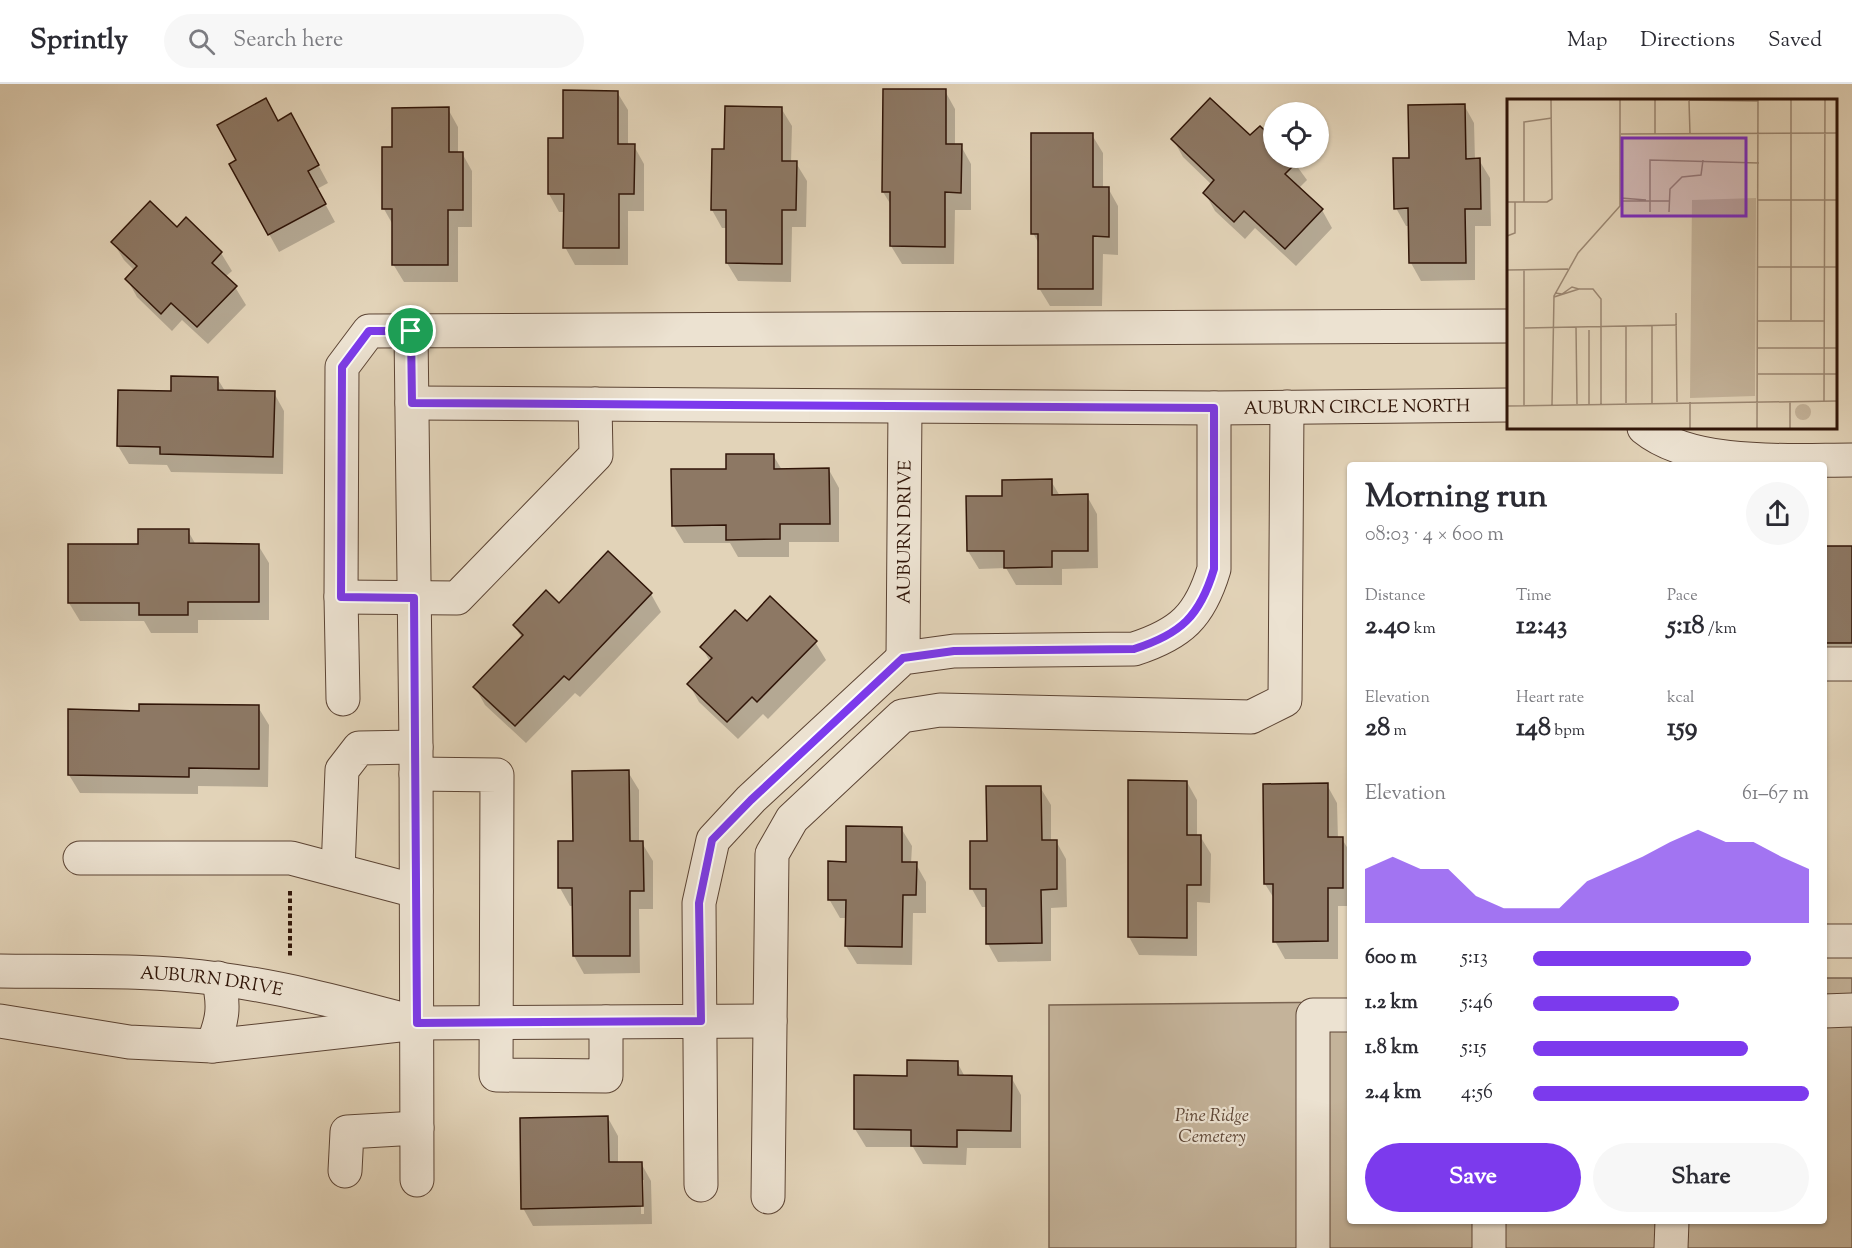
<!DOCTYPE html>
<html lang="en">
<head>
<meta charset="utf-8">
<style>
	body { margin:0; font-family:"Sorts Mill Goudy",serif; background:#f7f7f7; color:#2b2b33; height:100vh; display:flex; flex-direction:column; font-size:22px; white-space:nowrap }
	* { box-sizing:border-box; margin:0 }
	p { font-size:20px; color:#7c7c81 }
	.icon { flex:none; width:33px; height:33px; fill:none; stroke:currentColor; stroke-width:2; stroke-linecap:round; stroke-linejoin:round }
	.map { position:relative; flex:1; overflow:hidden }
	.panel { position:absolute; left:1347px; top:378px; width:480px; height:762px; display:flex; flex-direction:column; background:#fff; border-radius:6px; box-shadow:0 2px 4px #0004 }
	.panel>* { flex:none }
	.controls { position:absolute; left:1263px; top:18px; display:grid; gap:12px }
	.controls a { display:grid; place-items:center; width:66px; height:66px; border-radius:50%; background:#fff; box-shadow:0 2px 4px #0004; font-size:30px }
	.pin { position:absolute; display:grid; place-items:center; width:51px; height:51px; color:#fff; margin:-26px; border:3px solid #fff; border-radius:50%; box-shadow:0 2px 6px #0007 }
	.round { display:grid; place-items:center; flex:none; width:63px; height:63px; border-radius:32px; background:#f7f7f7 }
	.overview { display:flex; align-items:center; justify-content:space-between; height:102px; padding:0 18px }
	h1 { font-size:33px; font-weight:700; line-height:45px }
	.metrics { display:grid; grid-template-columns:repeat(3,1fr); gap:9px; height:102px; padding:6px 18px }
	.metrics div { display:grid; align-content:center }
	.metrics b { font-size:26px; font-weight:700 }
	.metrics small { font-size:16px; font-weight:400 }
	.metrics p { font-size:16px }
	.chart { height:168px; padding:12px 18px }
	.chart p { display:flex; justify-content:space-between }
	.chart svg { width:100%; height:108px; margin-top:6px; fill:#7c3aed; opacity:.7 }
	.action { display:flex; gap:12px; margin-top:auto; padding:12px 18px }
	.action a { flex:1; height:69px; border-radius:36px; background:#7c3aed; color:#fff; font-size:24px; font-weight:700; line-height:69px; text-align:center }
	.action a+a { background:#f7f7f7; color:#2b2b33 }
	ul { padding:0 18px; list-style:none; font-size:20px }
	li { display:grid; grid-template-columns:96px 72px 1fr; align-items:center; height:45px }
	li i { height:15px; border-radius:8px; background:#7c3aed }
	header { display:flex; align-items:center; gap:36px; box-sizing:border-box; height:84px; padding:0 30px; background:#fff; border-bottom:2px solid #e1e1e2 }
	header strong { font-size:28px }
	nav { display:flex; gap:33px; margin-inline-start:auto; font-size:21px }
	.search { width:420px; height:54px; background:#f7f7f7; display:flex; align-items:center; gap:15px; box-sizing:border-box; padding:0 21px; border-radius:33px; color:#7c7c81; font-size:22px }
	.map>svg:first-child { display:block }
	.green { fill:#c4b39a; stroke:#7a6451; stroke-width:1.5 }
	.shadow { fill:#0003; fill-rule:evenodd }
	.building { fill:#8d7864; stroke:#301508; stroke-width:1.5 }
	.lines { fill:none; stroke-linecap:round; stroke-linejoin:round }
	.minor-casing { stroke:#5c4434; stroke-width:35 }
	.path { stroke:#301508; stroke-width:4; stroke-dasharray:4.5 3; stroke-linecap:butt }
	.minor { stroke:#ece2d1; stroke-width:33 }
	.route-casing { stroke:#fff; stroke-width:12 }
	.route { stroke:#7c3aed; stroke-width:8 }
	.labels { text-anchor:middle; stroke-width:4.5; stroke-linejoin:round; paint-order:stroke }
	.street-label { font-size:18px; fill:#301508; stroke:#ece2d1 }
	.park-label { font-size:18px; font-style:italic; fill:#5c4434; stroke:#ece2d1 }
	.inset-road { fill:none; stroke:#9b8772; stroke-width:1.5 }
	.view { fill:#7b2cbf; fill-opacity:0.15; stroke:#7b2cbf; stroke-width:3 }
	.inset-edge { fill:none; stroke:#301508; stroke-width:3 }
</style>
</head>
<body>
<header>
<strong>Sprintly</strong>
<div class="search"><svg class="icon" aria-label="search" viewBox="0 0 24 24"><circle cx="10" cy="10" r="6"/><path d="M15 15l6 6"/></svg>Search here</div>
<nav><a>Map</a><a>Directions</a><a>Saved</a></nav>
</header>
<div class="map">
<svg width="1852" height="1164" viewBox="0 0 1852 1164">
	<rect width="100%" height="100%" fill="#e2d3b8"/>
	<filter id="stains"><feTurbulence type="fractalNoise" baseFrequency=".00333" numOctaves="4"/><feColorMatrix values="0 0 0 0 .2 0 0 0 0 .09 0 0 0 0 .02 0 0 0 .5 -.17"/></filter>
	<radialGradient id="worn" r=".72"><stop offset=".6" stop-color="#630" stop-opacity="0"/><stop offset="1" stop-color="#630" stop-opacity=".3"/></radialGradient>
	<polygon class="green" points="1824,894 1852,894 1852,1164 1049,1164 1049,921 1350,918 1350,1137 1824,1137"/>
	<g class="shadow">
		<polygon points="945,7 955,25 955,62 961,62 971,80 971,126 955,126 954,180 902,180 891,162 891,121 883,108"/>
		<polygon points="617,8 628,26 628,62 634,62 644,80 644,127 628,127 628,181 575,181 565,163 565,128 559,128 549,110 564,56"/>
		<polygon points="1464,21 1474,39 1475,76 1479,76 1490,94 1491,142 1475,142 1475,196 1421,197 1411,179 1410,142 1406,142 1396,124 1411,76"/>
		<polygon points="781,24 792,42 791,79 796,79 807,97 806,143 792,143 791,198 738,197 727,179 728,144 722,144 712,126 726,67"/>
		<polygon points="448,25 458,43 458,69 462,69 472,87 472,143 458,143 458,198 404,198 393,180 393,141 384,125 394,65"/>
		<polygon points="278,39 301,49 328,99 317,105 335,138 279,168 269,150 238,77"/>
		<polygon points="1092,51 1103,69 1103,104 1108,104 1118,122 1118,171 1103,170 1102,222 1050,222 1039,204 1039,160 1033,149"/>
		<polygon points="1173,55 1274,74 1291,74 1307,96 1299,104 1322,126 1332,144 1296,182 1255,144 1245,155 1215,127 1205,109 1212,101 1183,73"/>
		<polygon points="177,145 221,169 232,187 225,193 235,203 246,221 208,260 182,236 172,247 137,213 127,195 135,187 124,176 113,158"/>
		<polygon points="217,294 225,307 274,309 284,327 283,390 171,388 167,381 129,380 118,362"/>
		<polygon points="773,371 782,386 829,386 839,404 839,458 789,458 789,473 738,473 730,459 684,459 673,441 728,386"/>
		<polygon points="1051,397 1060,412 1087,412 1097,430 1098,484 1062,485 1062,501 1016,501 1006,484 979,485 968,467"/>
		<polygon points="188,447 196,461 258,461 269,479 269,536 198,536 198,549 151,549 144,537 80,537 69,519 140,462"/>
		<rect x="1824" y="463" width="28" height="119"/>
		<polygon points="608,469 651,510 661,528 580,613 575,609 526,659 485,621 475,603 522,554 514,541 559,521"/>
		<polygon points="747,539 815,558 826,576 768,635 763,630 738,655 699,618 689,600 710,578 702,563"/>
		<polygon points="258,623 269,641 268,703 198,702 198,710 80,709 69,691 141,628"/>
		<polygon points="628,688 639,706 639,759 642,759 653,777 653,825 639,825 640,889 584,890 574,872 573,822 570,822 560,804 575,758"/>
		<polygon points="1130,698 1187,698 1197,716 1197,752 1200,752 1211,770 1210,819 1197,818 1197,872 1139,871 1129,853"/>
		<polygon points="1327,701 1337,719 1338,755 1342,755 1350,768 1350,822 1338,822 1338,875 1285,875 1275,857 1275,816 1265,800"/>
		<polygon points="1040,703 1051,721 1051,757 1056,757 1066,775 1067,823 1051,824 1051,877 998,878 988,860 987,823 982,823 972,805 971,759 988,759"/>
		<polygon points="901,744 912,762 911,780 916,780 926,798 926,829 913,829 912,881 857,880 846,862 847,834 840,834 829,815 847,779"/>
		<polygon points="957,978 965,993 1011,993 1021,1011 1021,1064 967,1064 966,1081 923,1080 913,1063 866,1063 855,1045"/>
		<path d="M608,1034l10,18v28l23,-1 10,18 1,43 -119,2 -10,-18zM641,1096h3v34h-3z"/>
	</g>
	<g class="building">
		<polygon points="883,5 946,5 946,60 962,60 961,109 945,108 945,163 890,162 890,108 882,108"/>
		<polygon points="563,6 618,7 618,60 635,60 634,110 619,110 619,164 563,164 564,110 548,110 548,54 563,54"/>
		<polygon points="266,14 278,37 291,29 319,81 308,87 326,120 268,151 229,80 236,76 217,41"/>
		<polygon points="1210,14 1250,51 1260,42 1274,55 1274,74 1301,74 1285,90 1323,125 1285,165 1244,127 1234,138 1203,109 1214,96 1171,55"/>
		<polygon points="1465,20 1466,75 1480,74 1481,125 1465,125 1466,179 1409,179 1408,124 1394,125 1393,74 1409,74 1408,21"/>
		<polygon points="725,22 782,23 782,77 797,77 796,126 782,126 782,180 726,179 726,126 711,126 712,65 724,65"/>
		<polygon points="449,23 449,68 463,68 463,126 448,126 448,181 392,181 392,125 382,125 382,63 392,63 392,24"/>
		<polygon points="1031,49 1093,49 1093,103 1109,103 1109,153 1093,152 1093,205 1038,205 1038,150 1031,150"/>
		<polygon points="150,117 177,143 186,133 222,168 212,179 237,202 197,243 171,219 161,230 125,195 137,182 111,158"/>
		<polygon points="171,292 218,293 218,306 275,307 273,373 160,370 160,363 117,362 118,306 171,307"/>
		<polygon points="726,370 774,370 774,385 829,384 830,440 780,440 780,455 726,456 726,441 672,442 671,385 726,385"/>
		<polygon points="1052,395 1052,411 1088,410 1088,467 1052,467 1052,483 1004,484 1004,467 967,467 966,412 1002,412 1002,396"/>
		<polygon points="138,445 189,445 189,459 259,460 259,518 188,518 188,531 139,531 139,519 68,519 68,460 138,460"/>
		<rect x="1824" y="462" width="28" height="97"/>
		<polygon points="608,467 652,509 569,596 564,592 515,642 473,603 523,551 513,541 546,506 559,519"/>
		<polygon points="770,512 817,557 757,618 752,613 727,638 687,600 712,574 700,563 735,526 747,537"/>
		<polygon points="139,620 259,621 259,685 189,684 189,693 68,691 68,625 139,627"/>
		<polygon points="629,686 630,757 643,757 644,807 630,807 630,872 573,872 572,804 558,804 558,757 573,757 572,687"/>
		<polygon points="1128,696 1187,697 1187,751 1201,751 1201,801 1187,801 1187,854 1128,853"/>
		<polygon points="1328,699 1328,753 1343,753 1343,804 1328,804 1328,857 1273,858 1273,800 1264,800 1263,700"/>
		<polygon points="986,702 1041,702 1042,756 1057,756 1057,805 1041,806 1042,859 986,860 986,805 970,805 970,757 987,757"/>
		<polygon points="846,742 902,743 902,778 917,778 916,811 903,811 902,863 845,862 846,816 828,816 828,777 846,778"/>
		<polygon points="907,976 958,977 958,991 1012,992 1011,1047 957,1046 957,1063 911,1062 911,1046 854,1045 854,991 907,992"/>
		<polygon points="608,1032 609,1078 642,1078 643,1122 521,1125 520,1034"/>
	</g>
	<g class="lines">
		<defs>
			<g id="minor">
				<polyline points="411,247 416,663 417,1096"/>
				<path id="s1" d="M412,319l802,5 294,-3"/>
				<path d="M1644,344c49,40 148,32 208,32"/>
				<polyline points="341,513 457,514 596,371 595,320"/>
				<path id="s2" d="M903,574l2,-251"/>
				<polyline points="1824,580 1852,580"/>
				<polyline points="343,615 341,513 342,283 369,247 1508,242"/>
				<polyline points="416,690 497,691 496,991 606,992 606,938"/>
				<polyline points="80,774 291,774 416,807"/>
				<polyline points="338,786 342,686 359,664 416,663"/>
				<polyline points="1824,857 1852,857"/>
				<path id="s3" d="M0,887c73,1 147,-2 219,8 62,8 119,23 179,39"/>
				<polyline points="1824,927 1852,926"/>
				<polyline points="0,937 129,958 212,962 417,939 770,937"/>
				<path d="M212,962c11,-26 13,-40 6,-68"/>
				<polyline points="345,1087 347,1048 417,1044"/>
				<path d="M701,1101l-2,-282 14,-63 38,-41 152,-141 51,-7 180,-2c47,-15 66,-33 80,-80v-161"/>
				<polyline points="768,1113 772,770 792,735 902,632 940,626 1251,633 1285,616 1287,323"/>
				<polyline points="1313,1164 1313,931 1350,931"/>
				<polyline points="1489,1164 1489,1137"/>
				<polyline points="1671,1164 1672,1137"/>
			</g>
		</defs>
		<use href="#minor" class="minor-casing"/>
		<polyline class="path" points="290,807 290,874"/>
		<use href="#minor" class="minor"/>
	</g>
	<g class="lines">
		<defs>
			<path id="route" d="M369,247h42l1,72 802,5v161c-14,47 -33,65 -80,80l-180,2 -51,7 -152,142 -39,40 -13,63 2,118 -284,2 -3,-425 -73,-1 1,-230z"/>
		</defs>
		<use href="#route" class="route-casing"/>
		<use href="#route" class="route"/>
	</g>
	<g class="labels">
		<g class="street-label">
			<text dy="6" stroke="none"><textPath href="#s1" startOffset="945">AUBURN CIRCLE NORTH</textPath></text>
			<text dy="6" stroke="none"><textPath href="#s2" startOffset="126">AUBURN DRIVE</textPath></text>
			<text dy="6" stroke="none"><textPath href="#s3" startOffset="212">AUBURN DRIVE</textPath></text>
		</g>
		<g class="park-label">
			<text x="1212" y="1037">Pine Ridge<tspan x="1212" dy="21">Cemetery</tspan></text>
		</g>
	</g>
	<g transform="translate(1507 15)">
		<rect width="330" height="330" fill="#e2d3b8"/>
		<path d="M249,99l-1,198 -65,2 2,-198zM288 313a8 8 0 1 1 16 0a8 8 0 1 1-16 0Z" fill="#c4b39a"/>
		<path class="inset-road" d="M148,1v34M182,1l69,1M182,2l1,33M114,35l216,-1M114,99l25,2M251,101h79M114,102h48M0,103h40l5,-3 -1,-99M17,103v-80l28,-4M143,113v-52l109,3M162,113l1,-23 12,-12 19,-2 2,-15M0,137l8,-3v-31M251,168h79M0,171l61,-1M17,171v136M72,190h14l8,10v105M47,198l25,-8 -7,-2 -10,7 -7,-1M169,214l1,89M284,221v-220M250,222h67M69,228l1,77M18,229l152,-3M82,231v74M251,249h79M251,275h79M317,302l1,-301M119,304v-77M145,304v-77M45,306l2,-109 24,-43 42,-47v-106M0,307l330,-5M183,329v-26M250,329l1,-328M283,329v-27"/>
		<path class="view" d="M115,39h124v78h-124z"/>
		<rect width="330" height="330" class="inset-edge"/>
	</g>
	<rect width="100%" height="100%" filter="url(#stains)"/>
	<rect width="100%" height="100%" fill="url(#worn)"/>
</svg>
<div class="controls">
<a><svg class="icon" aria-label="locate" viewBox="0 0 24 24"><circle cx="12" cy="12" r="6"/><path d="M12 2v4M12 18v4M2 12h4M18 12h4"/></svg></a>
</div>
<div class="pin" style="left:411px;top:247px;background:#1e9e55"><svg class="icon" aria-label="arrive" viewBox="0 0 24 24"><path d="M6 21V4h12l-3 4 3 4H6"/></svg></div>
<section class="panel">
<div class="overview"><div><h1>Morning run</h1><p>08:03 · 4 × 600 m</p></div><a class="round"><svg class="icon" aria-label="share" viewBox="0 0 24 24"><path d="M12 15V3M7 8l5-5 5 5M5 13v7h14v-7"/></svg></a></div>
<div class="metrics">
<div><p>Distance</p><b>2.40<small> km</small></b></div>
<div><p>Time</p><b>12:43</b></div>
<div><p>Pace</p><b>5:18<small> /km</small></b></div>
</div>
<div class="metrics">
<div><p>Elevation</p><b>28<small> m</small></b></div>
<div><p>Heart rate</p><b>148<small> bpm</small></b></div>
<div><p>kcal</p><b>159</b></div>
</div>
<div class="chart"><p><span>Elevation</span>61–67 m</p>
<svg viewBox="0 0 160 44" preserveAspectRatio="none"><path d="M0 44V22L10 17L20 22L30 22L40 33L50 38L60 38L70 38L80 27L90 22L100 17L110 11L120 6L130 11L140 11L150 17L160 22V44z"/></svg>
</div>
<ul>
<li><b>600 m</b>5:13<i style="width:79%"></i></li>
<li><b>1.2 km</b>5:46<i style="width:53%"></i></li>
<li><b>1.8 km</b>5:15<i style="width:78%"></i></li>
<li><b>2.4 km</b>4:56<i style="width:100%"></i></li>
</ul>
<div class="action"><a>Save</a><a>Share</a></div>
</section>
</div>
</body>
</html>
